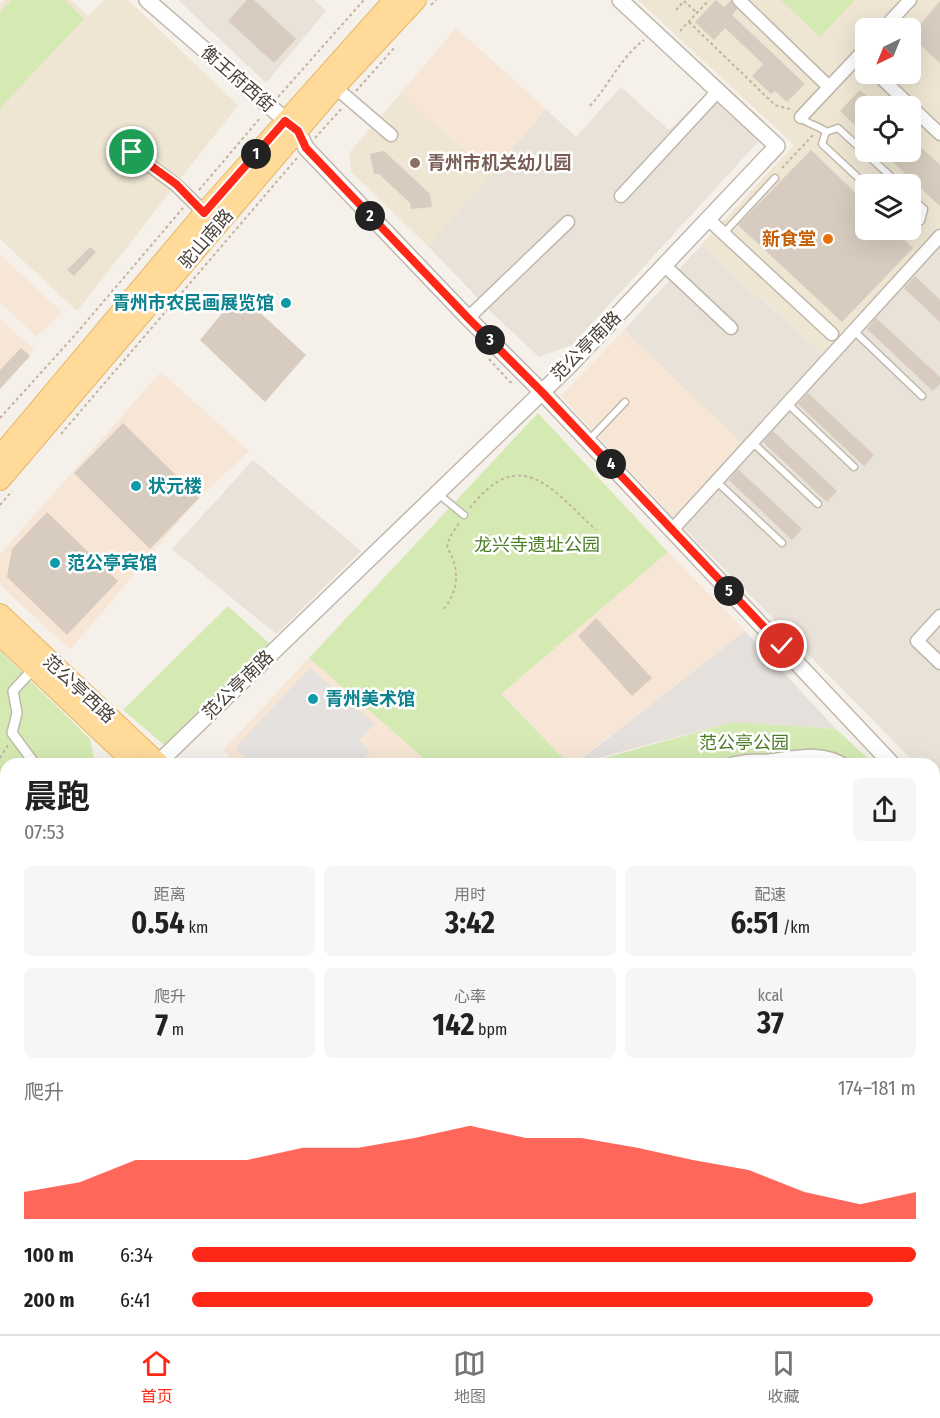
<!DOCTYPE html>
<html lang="zh">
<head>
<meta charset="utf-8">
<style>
	body { margin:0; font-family:"Fira Sans Condensed","Noto Sans SC",sans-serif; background:#f6f6f6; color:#222; height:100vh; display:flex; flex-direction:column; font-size:22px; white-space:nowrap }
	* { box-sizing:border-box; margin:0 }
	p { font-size:20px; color:#767676 }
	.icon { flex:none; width:33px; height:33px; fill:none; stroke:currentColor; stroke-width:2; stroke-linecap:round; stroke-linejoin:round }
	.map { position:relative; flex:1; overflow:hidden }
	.panel { position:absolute; left:0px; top:758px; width:940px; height:578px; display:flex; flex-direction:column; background:#fff; border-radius:18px 18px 0 0; box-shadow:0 6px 24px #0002 }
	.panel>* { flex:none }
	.needle { width:39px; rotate:223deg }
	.controls { position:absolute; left:855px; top:18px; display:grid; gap:12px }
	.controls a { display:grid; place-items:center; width:66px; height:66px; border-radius:9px; background:#fff; box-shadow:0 6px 24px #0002; font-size:30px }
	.pin { position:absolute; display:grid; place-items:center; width:51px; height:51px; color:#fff; margin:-26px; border:3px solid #fff; border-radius:50%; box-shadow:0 2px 6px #0007 }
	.km { position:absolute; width:30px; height:30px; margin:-15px; border-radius:50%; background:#222; color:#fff; font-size:16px; line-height:30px; text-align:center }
	.round { display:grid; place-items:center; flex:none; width:63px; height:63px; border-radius:9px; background:#f6f6f6 }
	.headline { display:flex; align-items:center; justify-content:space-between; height:102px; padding:0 24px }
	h1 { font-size:33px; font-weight:700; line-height:45px }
	.stats { display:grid; grid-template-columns:repeat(3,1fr); gap:9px; height:102px; padding:6px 24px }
	.stats div { display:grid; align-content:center; border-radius:9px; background:#f6f6f6; text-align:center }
	.stats b { font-size:30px; font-weight:700 }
	.stats small { font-size:16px; font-weight:400 }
	.stats p { font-size:16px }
	.chart { height:168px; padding:12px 24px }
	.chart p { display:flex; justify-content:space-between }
	.chart svg { width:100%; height:108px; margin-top:6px; fill:#ff2817; opacity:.7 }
	ul { padding:0 24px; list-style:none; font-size:20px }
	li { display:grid; grid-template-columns:96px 72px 1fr; align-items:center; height:45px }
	li i { height:15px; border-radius:8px; background:#ff2817 }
	.tab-bar { display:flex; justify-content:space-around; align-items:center; height:84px; border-top:2px solid #e0e0e0; background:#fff; font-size:16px; color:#767676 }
	.tab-bar a { display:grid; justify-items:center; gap:3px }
	.tab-bar .active { color:#ff2817 }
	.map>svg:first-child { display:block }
	.residential { fill:#e9e2d8 }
	.commercial { fill:#f7e6d5 }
	.industrial { fill:#e5e0db }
	.education { fill:#eee5d3; fill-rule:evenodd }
	.green { fill:#d5eab2 }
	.parking { fill:#e4e1de }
	.water { fill:#a5d9f3 }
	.building { fill:#d7ccbf }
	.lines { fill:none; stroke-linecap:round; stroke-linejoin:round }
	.service-casing { stroke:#c1b8ac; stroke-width:9 }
	.pedestrian-casing { stroke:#c1b8ac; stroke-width:12 }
	.minor-casing { stroke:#c1b8ac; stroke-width:15 }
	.tertiary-casing { stroke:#c1b8ac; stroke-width:18 }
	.primary-casing { stroke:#e7b666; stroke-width:22 }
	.path { stroke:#c3b39d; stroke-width:2; stroke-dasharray:3 3; stroke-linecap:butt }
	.service { stroke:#fff; stroke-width:6 }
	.pedestrian { stroke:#fff; stroke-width:9 }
	.minor { stroke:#fff; stroke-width:12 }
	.tertiary { stroke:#fff; stroke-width:15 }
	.primary { stroke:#ffda99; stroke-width:20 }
	.route-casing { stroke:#fff; stroke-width:12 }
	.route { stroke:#ff2817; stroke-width:8 }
	.education-dot { fill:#8d6e63; stroke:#fff; stroke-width:2 }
	.food-dot { fill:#e8710a; stroke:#fff; stroke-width:2 }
	.culture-dot { fill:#0f9aa8; stroke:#fff; stroke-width:2 }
	.labels { text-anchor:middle; stroke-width:5; stroke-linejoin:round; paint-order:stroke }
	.street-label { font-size:18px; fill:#494137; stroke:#fff }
	.education-label { font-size:18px; font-weight:bold; fill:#785e54; stroke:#fff; text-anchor:start }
	.food-label { font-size:18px; font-weight:bold; fill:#c56008; stroke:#fff; text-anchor:end }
	.culture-label { font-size:18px; font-weight:bold; fill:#0d838f; stroke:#fff; text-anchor:start }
	.park-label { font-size:18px; fill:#4f7e28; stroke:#fff }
</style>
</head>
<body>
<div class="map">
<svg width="940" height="1334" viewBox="0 0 940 1334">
	<rect width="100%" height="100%" fill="#f5f1ea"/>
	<g class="residential">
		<polygon points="178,0 314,0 326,11 266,83"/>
		<polygon points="621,87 669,130 707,93 760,140 572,345 539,357 491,312 428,246 546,109 576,137"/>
		<polygon points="940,228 940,789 935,783 934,764 915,763 673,517 741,443 624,330 701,245 758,299 760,297 824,355"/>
		<polygon points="253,460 361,551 276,634 172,549"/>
		<polygon points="512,1329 843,1329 838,1334 514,1334"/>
	</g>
	<g class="commercial">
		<polygon points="456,28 546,109 492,174 400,94"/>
		<polygon points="0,255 62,312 37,337 0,303"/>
		<polygon points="0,319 34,350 0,388"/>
		<polygon points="624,330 741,443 673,517 561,396"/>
		<polygon points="161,372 249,451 199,498 70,650 0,585 0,554"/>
		<polygon points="668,552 745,631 575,763 568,763 501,694"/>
		<polygon points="309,658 429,763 236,763 223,750"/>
		<polygon points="935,1247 940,1252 940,1313 935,1315"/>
	</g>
	<polygon class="industrial" points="745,631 836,729 733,722 575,764"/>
	<g class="education">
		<polygon points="5,0 71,0 88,16 104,0 128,0 238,105 77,311 0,239 0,5"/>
		<path d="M638,0h302v228l-116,127 -63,-58 -3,2 -57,-54 93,-100zM866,28h44v46h-44zM866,106h44v46h-44zM866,184h44v46h-44z"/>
		<polygon points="400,94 492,174 428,246 351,172 349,153"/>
	</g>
	<g class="green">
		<polygon points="12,0 65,0 84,19 0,108 0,12"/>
		<polygon points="781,0 854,0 854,1 820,37"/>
		<polygon points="538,413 668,552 501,694 568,763 429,763 309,658"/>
		<polygon points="228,606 269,643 164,745 123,710"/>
		<polygon points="0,651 90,739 95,763 6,764 6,1329 511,1329 514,1334 0,1334"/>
		<polygon points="733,722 836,729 873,763 583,764"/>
		<polygon points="935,821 940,829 940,1173 935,1189"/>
		<polygon points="940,1313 940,1334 838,1334 843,1329 934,1329 935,1315"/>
	</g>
	<polygon class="parking" points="310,668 375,724 359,740 370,752 359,763 252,763 235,748"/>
	<g class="water">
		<polygon points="0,1065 6,1091 0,1102"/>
		<polygon points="0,1164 6,1175 6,1265 0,1256"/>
		<polygon points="50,1329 100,1329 109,1334 55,1334"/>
	</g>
	<g class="building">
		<polygon points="247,0 254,0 296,39 274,63 228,21"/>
		<polygon points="716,0 724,7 731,0 737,9 732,15 805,84 787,102 775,91 771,94 752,76 763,64 725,28 714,40 695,22"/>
		<polygon points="940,1 940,63 910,36"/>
		<polygon points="860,90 878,106 866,106 866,136 840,111"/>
		<polygon points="910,137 940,165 940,206 882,152 910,152"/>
		<polygon points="811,150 866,203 866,230 894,230 913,248 842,322 738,225"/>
		<polygon points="384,151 430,194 432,207 411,209 410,203 379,174 374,174 370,154"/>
		<polygon points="90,247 96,252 74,276 67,270"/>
		<polygon points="915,276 940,300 940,322 904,288"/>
		<polygon points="239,293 306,355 265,402 200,340"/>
		<polygon points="876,318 940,377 940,384 933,391 867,329"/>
		<polygon points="21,348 30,356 0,389 0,370"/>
		<polygon points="808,393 874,455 864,466 798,404"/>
		<polygon points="123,423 199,498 150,549 74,473"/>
		<polygon points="773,431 837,491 827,502 763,442"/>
		<polygon points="738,469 802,529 792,540 729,480"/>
		<polygon points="47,512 118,581 67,635 7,577 12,549"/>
		<polygon points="596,618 652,678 632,696 578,636"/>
	</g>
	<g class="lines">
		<defs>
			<g id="service">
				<path d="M801,118c8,7 17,7 25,14"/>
				<polyline points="866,185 822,144 826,132 838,128 899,184"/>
				<polyline points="910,196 924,209 921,221 910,224"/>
				<polyline points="724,233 775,178"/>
				<polyline points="853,330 922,396"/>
				<polyline points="787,403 854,467"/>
				<polyline points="588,441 625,402"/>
				<polyline points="751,441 818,504"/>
				<polyline points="715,480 782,543"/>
				<polyline points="437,493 464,515"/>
				<polyline points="934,1207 940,1193"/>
				<polyline points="934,1242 940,1241"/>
				<polyline points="934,1262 940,1267"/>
				<polyline points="921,1334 934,1329"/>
			</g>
			<g id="pedestrian">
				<polyline points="34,668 13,691 17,713 12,733 35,764"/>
				<path d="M727,764c14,-6 28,-4 42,-5 27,-3 52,-11 77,5"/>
				<polyline points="0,1043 6,1055"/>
			</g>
			<g id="minor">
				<polyline points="739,0 829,87"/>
				<polyline points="884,28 910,0"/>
				<polyline points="877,74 940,134"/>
				<polyline points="335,87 391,135"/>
				<polyline points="801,117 866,48"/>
				<polyline points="132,152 176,185 208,216"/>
				<polyline points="621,196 718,91"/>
				<polyline points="708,219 832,334"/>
				<polyline points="664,265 731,328"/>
				<polyline points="468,318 568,222"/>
				<polyline points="672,530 940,236"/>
				<polyline points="940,616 917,641 940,663"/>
				<polyline points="934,795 940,785"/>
			</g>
			<g id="tertiary">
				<polyline points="147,0 298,131 306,148 468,318 541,391 892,764"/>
				<polyline points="157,764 570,365 777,146 620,0"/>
				<polyline points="934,809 940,815"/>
			</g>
			<g id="primary">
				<polyline points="0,456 204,213 394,0"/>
				<polyline points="0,480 335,87 416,0"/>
				<polyline points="0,614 159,764"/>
				<polyline points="0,635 135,764"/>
			</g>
		</defs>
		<use href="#service" class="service-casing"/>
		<use href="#pedestrian" class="pedestrian-casing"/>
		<use href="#minor" class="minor-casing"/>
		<use href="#tertiary" class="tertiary-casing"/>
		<use href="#primary" class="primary-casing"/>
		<g class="path">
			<polyline points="684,1 697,13"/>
			<polyline points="431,5 436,0"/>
			<polyline points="676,10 684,1"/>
			<polyline points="689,22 775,105 793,110"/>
			<polyline points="680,31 709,0"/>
			<polyline points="356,91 396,46"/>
			<polyline points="278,97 364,0"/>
			<path d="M590,106c20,-22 30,-48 54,-66"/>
			<polyline points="315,138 343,107"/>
			<polyline points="782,168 813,135"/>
			<polyline points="199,190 261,117"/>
			<polyline points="489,359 510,382 515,383"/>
			<polyline points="0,418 75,335 183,208"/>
			<polyline points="61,434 297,158"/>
			<polyline points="0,505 12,491"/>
			<path d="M470,508c50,-65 82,-19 126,22"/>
			<path d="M444,609c15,-20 16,-40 3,-62l3,-10 9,-14"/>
			<polyline points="0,758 8,745"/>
			<polyline points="934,922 934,950"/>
			<polyline points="934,1041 940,1038"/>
			<polyline points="934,1061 940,1057"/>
		</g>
		<use href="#service" class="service"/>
		<use href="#pedestrian" class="pedestrian"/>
		<use href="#minor" class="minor"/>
		<use href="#tertiary" class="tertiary"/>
		<use href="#primary" class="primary"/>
	</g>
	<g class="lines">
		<defs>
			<polyline id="route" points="132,152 176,184 204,213 285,121 298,131 306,148 468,318 541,391 782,646"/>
		</defs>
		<use href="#route" class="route-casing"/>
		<use href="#route" class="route"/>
	</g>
	<circle class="education-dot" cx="415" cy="163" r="6"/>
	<circle class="food-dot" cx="828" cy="239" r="6"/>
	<g class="culture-dot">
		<circle cx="286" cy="303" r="6"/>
		<circle cx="136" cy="486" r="6"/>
		<circle cx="55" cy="563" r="6"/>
		<circle cx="313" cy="699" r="6"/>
	</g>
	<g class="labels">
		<g class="street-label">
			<text transform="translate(238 79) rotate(41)" y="6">衡王府西街</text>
			<text transform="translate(206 239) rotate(-49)" y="6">驼山南路</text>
			<text transform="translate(586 346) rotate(-45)" y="6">范公亭南路</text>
			<text transform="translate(238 685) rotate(-44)" y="6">范公亭南路</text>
			<text transform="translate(79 689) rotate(43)" y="6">范公亭西路</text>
		</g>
		<g class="education-label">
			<text x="427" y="169">青州市机关幼儿园</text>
		</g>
		<g class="food-label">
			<text x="816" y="245">新食堂</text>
		</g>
		<g class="culture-label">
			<text x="274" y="309" text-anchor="end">青州市农民画展览馆</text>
			<text x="148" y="492">状元楼</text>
			<text x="67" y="569">范公亭宾馆</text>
			<text x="325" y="705">青州美术馆</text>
		</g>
		<g class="park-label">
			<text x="537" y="551">龙兴寺遗址公园</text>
			<text x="744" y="749">范公亭公园</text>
		</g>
	</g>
</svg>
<div class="controls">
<a><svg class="needle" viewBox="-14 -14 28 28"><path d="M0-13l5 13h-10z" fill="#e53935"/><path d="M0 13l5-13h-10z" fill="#767676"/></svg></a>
<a><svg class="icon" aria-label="locate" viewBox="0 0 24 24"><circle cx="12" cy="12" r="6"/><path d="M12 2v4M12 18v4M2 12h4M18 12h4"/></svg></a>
<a><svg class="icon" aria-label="layers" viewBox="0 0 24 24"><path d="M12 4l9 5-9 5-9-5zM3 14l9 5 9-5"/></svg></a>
</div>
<div class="pin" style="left:132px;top:152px;background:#1e9e55"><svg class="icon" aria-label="arrive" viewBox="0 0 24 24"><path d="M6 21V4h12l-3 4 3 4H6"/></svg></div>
<div class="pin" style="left:782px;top:646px;background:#d93025"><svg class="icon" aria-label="check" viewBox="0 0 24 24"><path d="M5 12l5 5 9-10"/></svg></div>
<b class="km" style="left:256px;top:154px">1</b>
<b class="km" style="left:370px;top:216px">2</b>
<b class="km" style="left:490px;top:340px">3</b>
<b class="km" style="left:611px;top:464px">4</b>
<b class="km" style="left:729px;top:591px">5</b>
<section class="panel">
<div class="headline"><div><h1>晨跑</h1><p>07:53</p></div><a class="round"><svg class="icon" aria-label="share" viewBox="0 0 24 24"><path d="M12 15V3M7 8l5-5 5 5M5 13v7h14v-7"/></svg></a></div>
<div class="stats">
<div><p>距离</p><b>0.54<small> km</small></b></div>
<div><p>用时</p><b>3:42</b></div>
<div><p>配速</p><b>6:51<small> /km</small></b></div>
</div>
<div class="stats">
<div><p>爬升</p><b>7<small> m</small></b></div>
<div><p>心率</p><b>142<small> bpm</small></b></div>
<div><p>kcal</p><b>37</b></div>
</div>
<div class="chart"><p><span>爬升</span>174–181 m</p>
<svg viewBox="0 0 160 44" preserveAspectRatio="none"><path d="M0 44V33L10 29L20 20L30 20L40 20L50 15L60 15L70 11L80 6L90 11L100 11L110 15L120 20L130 24L140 33L150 38L160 33V44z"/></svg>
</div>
<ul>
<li><b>100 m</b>6:34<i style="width:100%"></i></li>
<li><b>200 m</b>6:41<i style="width:94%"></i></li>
</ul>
</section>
</div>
<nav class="tab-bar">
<a class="active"><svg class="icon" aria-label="home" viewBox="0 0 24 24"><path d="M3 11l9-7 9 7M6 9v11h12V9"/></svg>首页</a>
<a><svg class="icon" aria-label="map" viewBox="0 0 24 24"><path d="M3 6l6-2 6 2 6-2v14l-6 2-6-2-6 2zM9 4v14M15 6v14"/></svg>地图</a>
<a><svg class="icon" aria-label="saved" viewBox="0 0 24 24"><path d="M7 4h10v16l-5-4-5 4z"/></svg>收藏</a>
</nav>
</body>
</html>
